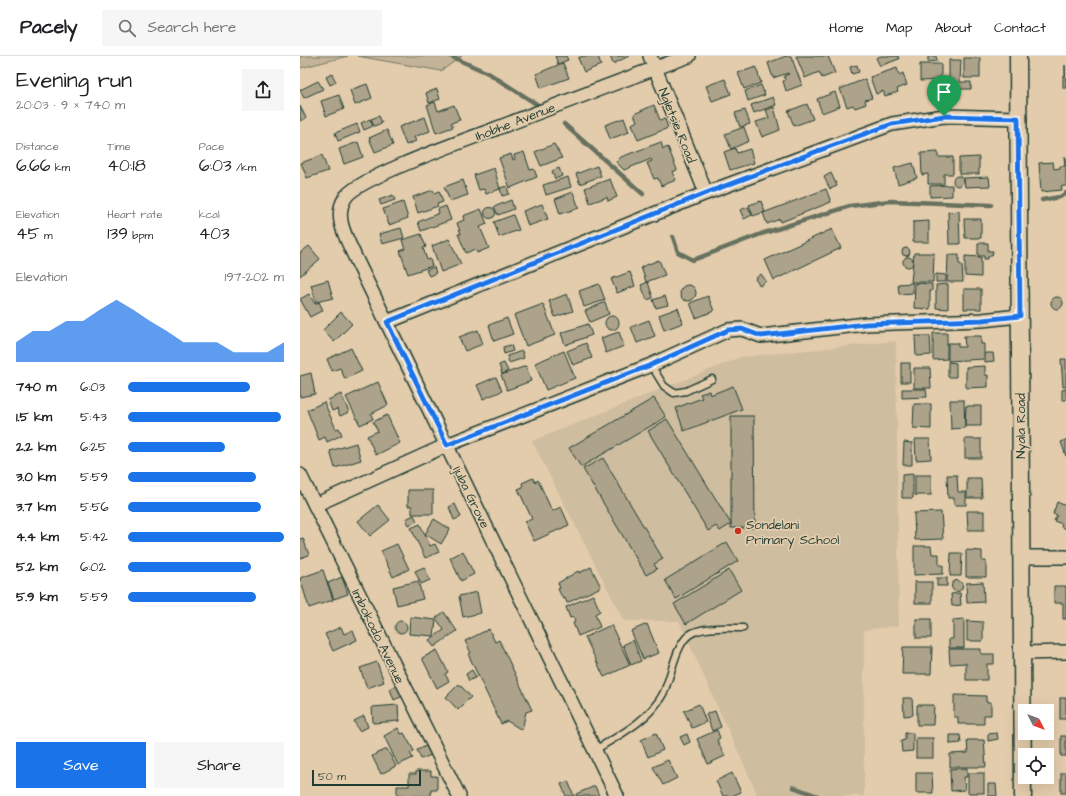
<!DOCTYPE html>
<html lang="en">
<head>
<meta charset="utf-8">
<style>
	body { margin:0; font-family:"Architects Daughter",sans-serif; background:#f6f6f6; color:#202124; height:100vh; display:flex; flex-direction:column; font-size:15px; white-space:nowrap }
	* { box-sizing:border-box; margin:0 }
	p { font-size:13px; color:#757577 }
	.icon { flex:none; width:22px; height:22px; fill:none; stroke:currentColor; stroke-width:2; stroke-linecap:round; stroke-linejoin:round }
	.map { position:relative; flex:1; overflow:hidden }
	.panel { display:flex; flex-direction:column; background:#fff; width:300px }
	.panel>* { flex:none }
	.needle { width:26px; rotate:132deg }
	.tools { position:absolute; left:718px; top:648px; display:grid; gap:8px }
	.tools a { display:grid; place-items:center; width:36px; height:36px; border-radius:0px; background:#fff; box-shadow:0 4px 16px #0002; font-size:20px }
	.scale { position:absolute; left:12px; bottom:10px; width:109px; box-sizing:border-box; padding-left:4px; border:2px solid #1f3d34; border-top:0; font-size:11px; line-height:14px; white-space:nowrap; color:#1f3d34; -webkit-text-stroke:3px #e3ccac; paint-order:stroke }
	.pin { position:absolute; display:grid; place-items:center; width:34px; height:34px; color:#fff; margin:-41px -17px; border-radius:50% 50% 50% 0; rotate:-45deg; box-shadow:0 0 4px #0007 }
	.pin .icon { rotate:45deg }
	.round { display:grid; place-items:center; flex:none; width:42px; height:42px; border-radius:0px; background:#f6f6f6 }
	.overview { display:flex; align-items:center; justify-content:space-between; height:68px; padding:0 16px }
	h1 { font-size:22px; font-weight:600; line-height:30px }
	.figures { display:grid; grid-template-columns:repeat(3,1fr); gap:6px; height:68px; padding:4px 16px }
	.figures div { display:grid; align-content:center }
	.figures b { font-size:17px; font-weight:600 }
	.figures small { font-size:11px; font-weight:400 }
	.figures p { font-size:11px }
	.chart { height:112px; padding:8px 16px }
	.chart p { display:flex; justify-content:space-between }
	.chart svg { width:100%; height:72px; margin-top:4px; fill:#1a73e8; opacity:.7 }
	.action { display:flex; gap:8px; margin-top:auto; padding:8px 16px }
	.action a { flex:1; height:46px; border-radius:0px; background:#1a73e8; color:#fff; font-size:16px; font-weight:600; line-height:46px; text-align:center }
	.action a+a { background:#f6f6f6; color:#202124 }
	ul { padding:0 16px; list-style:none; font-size:13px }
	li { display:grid; grid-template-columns:64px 48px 1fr; align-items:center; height:30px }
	li i { height:10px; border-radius:5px; background:#1a73e8 }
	header { display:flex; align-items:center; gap:24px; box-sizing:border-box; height:56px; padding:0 20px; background:#fff; border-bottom:1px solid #e0e0e0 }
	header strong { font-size:19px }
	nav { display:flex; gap:22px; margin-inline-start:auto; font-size:14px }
	.search { width:280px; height:36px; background:#f6f6f6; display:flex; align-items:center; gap:10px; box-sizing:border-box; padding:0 14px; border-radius:0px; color:#757577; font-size:15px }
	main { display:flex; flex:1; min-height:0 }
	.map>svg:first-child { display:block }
	.built { fill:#cfbda0 }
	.green { fill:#c3b499; stroke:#717866 }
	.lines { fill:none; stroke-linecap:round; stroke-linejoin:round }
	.stream { stroke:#66715f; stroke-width:4.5 }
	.building { fill:#ada38a; stroke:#1f3d34 }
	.service-casing { stroke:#1f3d34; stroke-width:9 }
	.minor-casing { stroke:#1f3d34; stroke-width:16 }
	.tertiary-casing { stroke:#1f3d34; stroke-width:19 }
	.service { stroke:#e3ccac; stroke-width:6 }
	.minor { stroke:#e3ccac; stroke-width:13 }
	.tertiary { stroke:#e3ccac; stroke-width:16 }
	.route-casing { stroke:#fff; stroke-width:8 }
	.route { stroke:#1a73e8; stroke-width:5 }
	.poi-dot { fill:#c8321e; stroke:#e3ccac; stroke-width:1.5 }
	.labels { text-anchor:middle; stroke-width:3.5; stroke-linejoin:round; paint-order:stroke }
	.street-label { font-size:13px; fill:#1f3d34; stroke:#e3ccac }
	.poi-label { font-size:13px; fill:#1f3d34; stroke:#e3ccac; text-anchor:start }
</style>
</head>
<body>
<header>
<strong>Pacely</strong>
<div class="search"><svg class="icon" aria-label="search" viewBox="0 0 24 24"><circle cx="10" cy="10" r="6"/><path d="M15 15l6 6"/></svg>Search here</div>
<nav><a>Home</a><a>Map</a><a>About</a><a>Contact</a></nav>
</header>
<main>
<section class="panel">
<div class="overview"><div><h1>Evening run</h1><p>20:03 · 9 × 740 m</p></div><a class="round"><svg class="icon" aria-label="share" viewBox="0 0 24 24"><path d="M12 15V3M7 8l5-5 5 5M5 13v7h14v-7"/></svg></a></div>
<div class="figures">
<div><p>Distance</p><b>6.66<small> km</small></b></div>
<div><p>Time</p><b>40:18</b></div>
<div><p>Pace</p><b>6:03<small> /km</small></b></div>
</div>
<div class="figures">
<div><p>Elevation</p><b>45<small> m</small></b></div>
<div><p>Heart rate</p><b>139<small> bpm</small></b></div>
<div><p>kcal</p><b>403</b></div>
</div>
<div class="chart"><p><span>Elevation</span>197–202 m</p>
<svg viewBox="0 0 160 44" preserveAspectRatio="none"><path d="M0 44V32L10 25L20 25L30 19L40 19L50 12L60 6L70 12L80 19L90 25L100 32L110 32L120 32L130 38L140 38L150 38L160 32V44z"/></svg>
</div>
<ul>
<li><b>740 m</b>6:03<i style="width:78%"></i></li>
<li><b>1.5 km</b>5:43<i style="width:98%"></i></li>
<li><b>2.2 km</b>6:25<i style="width:62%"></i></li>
<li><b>3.0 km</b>5:59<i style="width:82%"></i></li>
<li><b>3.7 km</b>5:56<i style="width:85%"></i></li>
<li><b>4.4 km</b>5:42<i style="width:100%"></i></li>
<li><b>5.2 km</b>6:02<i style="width:79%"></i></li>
<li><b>5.9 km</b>5:59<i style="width:82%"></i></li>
</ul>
<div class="action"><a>Save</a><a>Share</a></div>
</section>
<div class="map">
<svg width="766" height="740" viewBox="0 0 766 740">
	<rect width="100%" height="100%" fill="#e3ccac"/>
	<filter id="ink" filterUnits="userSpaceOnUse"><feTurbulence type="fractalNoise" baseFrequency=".025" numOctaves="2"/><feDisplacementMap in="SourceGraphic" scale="8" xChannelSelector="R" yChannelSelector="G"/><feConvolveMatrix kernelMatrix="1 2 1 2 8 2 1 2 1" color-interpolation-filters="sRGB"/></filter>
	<g filter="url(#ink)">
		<polygon class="built" points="596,285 599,570 564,574 564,740 458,740 379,565 324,565 232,385 441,301"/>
		<g class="green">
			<polygon points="0,0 48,0 0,12"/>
			<polygon points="57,0 162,0 141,15"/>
		</g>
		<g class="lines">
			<g class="stream">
				<polyline points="150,0 188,17 238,49"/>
				<polyline points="264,68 343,138"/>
				<polyline points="742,144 760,141 766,137"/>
				<polyline points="373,181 378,196 393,204 461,178 550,150 590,145 691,149"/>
				<polyline points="493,731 518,740"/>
			</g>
		</g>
		<g class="building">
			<polygon points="255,0 266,0 268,4 258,8"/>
			<polygon points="283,0 298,0 301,9 284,16 278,2"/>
			<polygon points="310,0 329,0 313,8"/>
			<polygon points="486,0 491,0 502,29 486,35 483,25 485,24 484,20 489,18 488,17 473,22 468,7"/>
			<polygon points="496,0 528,0 535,17 522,22 519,16 505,22"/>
			<polygon points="581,0 598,0 599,3 580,10 576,2"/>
			<polygon points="628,0 636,0 637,5 628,6"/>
			<rect x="664" y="2" width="16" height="20"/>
			<polygon points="649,4 661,4 660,26 671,26 671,33 649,33"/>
			<polygon points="263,7 269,22 241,32 236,18"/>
			<polygon points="620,8 641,8 641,24 620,25"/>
			<polygon points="557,9 559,16 552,18 550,11"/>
			<polygon points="765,9 766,32 763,32 763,20 765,20"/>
			<polygon points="456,11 461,27 444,33 438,17"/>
			<polygon points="597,12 599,19 603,17 607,29 597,33 598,36 585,40 583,35 576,38 570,21"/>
			<polygon points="32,18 36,26 30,29 26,21"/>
			<polygon points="425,23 431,38 412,45 406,30"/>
			<polygon points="565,23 572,42 565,44 566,48 555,52 553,49 547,51 540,33"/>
			<polygon points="18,25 23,33 4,42 0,34"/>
			<polygon points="67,28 72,42 55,49 50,34"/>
			<polygon points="461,29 465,39 448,45 445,35"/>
			<polygon points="137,33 140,43 129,47 126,37"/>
			<polygon points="535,36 540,50 522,57 517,43"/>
			<polygon points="39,39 44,53 26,60 21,45"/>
			<polygon points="473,41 476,49 454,57 451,49"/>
			<polygon points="135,46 138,55 154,49 160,64 151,67 153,71 136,77 127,49"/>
			<polygon points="507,48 513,63 494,70 488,55"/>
			<polygon points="354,49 360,64 365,63 368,72 338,84 332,68 337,65 334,58"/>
			<polygon points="0,50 6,62 0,65"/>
			<polygon points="474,51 480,74 462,81 456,66 469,62 466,54"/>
			<polygon points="445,54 450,68 440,71 435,57"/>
			<polygon points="79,60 82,67 74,70 71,63"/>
			<polygon points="125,61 130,75 114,81 116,85 106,89 99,71"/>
			<polygon points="324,62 329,76 310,83 305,69"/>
			<polygon points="70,63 73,70 64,74 61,67"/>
			<polygon points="57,68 60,76 38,85 35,77"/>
			<polygon points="444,71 449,85 431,93 425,78"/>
			<polygon points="87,74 93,89 75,96 69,82"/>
			<polygon points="58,86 63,101 44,108 39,93"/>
			<polygon points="361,86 363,93 368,91 377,114 372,116 376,124 361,130 358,122 354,123 347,107 352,105 351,103 324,114 316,106 321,101"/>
			<polygon points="254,88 262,102 241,110 235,96"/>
			<polygon points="435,92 437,97 450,93 454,107 430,114 424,96"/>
			<polygon points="224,96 230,114 234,113 237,121 210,132 199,102 211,98 213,104 215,103 214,99"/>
			<polygon points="638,96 638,101 653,101 653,118 644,118 644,128 628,128 628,118 622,119 621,97"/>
			<polygon points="22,99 28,115 7,122 1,107"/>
			<polygon points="679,101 679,118 659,118 659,102"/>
			<polygon points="764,101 766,101 766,130 761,130 762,134 741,136 739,107 753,106 754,113 760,112 760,110 765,110"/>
			<polygon points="613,107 617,122 598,128 594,112"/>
			<polygon points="297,110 301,120 280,128 276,118"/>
			<polygon points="194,112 200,133 186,138 184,133 179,134 174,119"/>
			<polygon points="259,112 262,120 255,123 252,115"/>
			<polygon points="531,117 537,130 530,133 524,121"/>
			<circle cx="658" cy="125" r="5"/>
			<polygon points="268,121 271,131 246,139 243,129"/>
			<polygon points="689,121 690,130 665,131 664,122"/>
			<polygon points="310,123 317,141 308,145 307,141 290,147 285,132"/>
			<polygon points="163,124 168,139 150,145 144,131"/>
			<polygon points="652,129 652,140 630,141 630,130"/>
			<polygon points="207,130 209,138 202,140 200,132"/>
			<polygon points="526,133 531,146 481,166 480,163 467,168 463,157"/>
			<polygon points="133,134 134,137 139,135 143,146 137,148 138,150 118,157 113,141"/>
			<polygon points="273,136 279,152 260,158 255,143"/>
			<polygon points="93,139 95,144 81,149 79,144"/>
			<polygon points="211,144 214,153 198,159 194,151"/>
			<polygon points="461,145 465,156 453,160 449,149"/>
			<polygon points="103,146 108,162 89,169 83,153"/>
			<polygon points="242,148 248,163 228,170 223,155"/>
			<polygon points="146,150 151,164 121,175 118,166 139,157 138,153"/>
			<polygon points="448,151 452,159 444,163 440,154"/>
			<circle cx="190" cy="157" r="5.5"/>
			<polygon points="181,153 187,168 180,171 189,192 177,197 175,193 166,197 158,178 161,178 157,167 164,164 163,160"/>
			<polygon points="659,155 660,188 649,188 648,156"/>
			<polygon points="213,159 219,174 199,181 194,166"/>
			<polygon points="664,163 681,163 681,182 665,182"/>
			<polygon points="629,165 629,186 613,186 613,166"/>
			<polygon points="101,172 104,182 82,188 79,178"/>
			<polygon points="532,173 541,192 474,224 465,204"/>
			<polygon points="121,178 126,191 123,192 127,204 130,203 132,210 108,218 100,195 105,193 102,184"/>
			<polygon points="149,183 161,208 141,216 132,190"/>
			<polygon points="678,187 688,187 688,195 693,195 692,200 688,200 688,203 684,203 684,200 678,200"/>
			<polygon points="9,190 20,203 0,220 0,197"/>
			<circle cx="606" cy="196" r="4"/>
			<polygon points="614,197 634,197 633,226 611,226"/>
			<polygon points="648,199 659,199 659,208 662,209 663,226 647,226"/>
			<polygon points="665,200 681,201 681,221 665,220"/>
			<circle cx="608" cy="206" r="5"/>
			<polygon points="359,204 365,219 346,226 341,211"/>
			<polygon points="134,211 136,217 129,220 126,214"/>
			<polygon points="330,216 335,230 317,237 311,223"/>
			<polygon points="461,218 466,225 460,230 455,223"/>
			<polygon points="636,218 646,219 646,226 636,226"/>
			<polygon points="28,224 33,242 16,246 11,229"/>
			<polygon points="348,226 353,242 347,244 341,229"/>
			<polygon points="613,227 613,237 599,238 598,228"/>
			<polygon points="615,227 632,228 632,235 630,235 630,253 614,252"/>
			<polygon points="299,228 305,244 284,251 279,235"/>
			<polygon points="648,228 648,253 636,252 636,229"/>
			<circle cx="388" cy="237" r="8"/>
			<rect x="664" y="233" width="17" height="20"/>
			<polygon points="9,238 15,248 19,246 23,254 10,261 0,243"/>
			<polygon points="267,238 273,255 255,261 249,245"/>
			<polygon points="365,240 368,249 356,252 353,244"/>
			<polygon points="408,240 414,255 396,262 390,247"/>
			<circle cx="757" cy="247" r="6"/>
			<polygon points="305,246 309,258 290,266 285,255"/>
			<polygon points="243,248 255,279 226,290 214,259"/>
			<polygon points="378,252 383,267 364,274 359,259"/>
			<polygon points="41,256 52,268 34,286 23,274"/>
			<circle cx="312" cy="267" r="7"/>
			<polygon points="207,262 213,278 194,285 189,269"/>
			<polygon points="349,264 355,280 337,287 331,271"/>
			<polygon points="288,268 292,279 265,289 261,277"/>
			<polygon points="178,274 183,288 165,295 159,281"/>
			<polygon points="319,276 324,290 306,297 301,282"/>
			<polygon points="633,277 647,277 647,303 633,304"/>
			<polygon points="615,280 630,280 631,299 616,300"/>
			<polygon points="664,280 681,280 681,288 684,288 684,303 648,305 648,287 658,287 658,291 665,291"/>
			<polygon points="286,287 292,302 273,309 267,295"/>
			<polygon points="211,289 213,295 204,298 203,291"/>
			<polygon points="51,292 62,315 45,323 40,312 32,315 27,303"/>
			<polygon points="222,295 224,302 209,307 207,300"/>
			<polygon points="264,295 275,322 246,334 235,307"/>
			<polygon points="685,297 693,297 694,305 685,306"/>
			<polygon points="761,303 766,303 766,331 763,331"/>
			<polygon points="648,306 656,307 656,321 648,321"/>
			<polygon points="204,307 208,315 202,318 199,309"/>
			<rect x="601" y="307" width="9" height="19"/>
			<polygon points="226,310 231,325 207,334 201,319"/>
			<polygon points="685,310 685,319 688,319 688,331 666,332 666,311"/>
			<polygon points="614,312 630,312 631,332 614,332"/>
			<polygon points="11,317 15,338 0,341 0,320"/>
			<polygon points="196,321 202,335 183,343 177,329"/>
			<polygon points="78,326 88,349 71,358 73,363 60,369 46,341"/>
			<polygon points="433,330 442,353 384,375 376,352 402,342 400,338 409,335 410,339"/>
			<polygon points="602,333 626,333 627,341 602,342"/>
			<polygon points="766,333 766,344 762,344 762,334"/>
			<polygon points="41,338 49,356 40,360 37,353 32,355 28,344"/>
			<polygon points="354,342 366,361 281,411 269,392"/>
			<polygon points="650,344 664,344 665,372 651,373"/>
			<polygon points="24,346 36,373 39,372 42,379 27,386 25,381 19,384 7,354"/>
			<polygon points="614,348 631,348 631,373 613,372"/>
			<polygon points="666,350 681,350 681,370 665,370"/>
			<polygon points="87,359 100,387 76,399 67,380 78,375 73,366"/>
			<polygon points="431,360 454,360 455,472 431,472"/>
			<polygon points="367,363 431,468 420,475 416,470 408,475 348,375"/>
			<polygon points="615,383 630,383 631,403 616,404"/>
			<rect x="665" y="383" width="16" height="19"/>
			<polygon points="766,384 766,400 761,386"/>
			<polygon points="604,386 612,387 612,409 603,409"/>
			<polygon points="56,387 61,404 35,412 30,395"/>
			<polygon points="303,402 363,503 354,508 357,513 346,519 283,413"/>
			<polygon points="613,418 613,442 602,442 602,419"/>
			<rect x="615" y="419" width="16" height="20"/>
			<polygon points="647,419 657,419 658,436 666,436 666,449 654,449 654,442 648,442"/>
			<polygon points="233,422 235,426 238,424 252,455 261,451 269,469 234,485 225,466 232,463 218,433 223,431 222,427"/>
			<polygon points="667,422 681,422 682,442 667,442"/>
			<polygon points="108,434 133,434 133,458 112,458 112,450 108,450"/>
			<polygon points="757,446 766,450 766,473 761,471 762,468 754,465 757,459 753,458"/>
			<polygon points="155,448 161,461 154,464 149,451"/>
			<polygon points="78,449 90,464 70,480 58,465"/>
			<polygon points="667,455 684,455 684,474 668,474"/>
			<polygon points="641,456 643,483 615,484 614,457"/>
			<polygon points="114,459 117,465 109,469 106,463"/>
			<polygon points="134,463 150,473 141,488 125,478"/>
			<polygon points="120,468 130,490 135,488 139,496 125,502 111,472"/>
			<polygon points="3,482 9,499 0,502 0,483"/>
			<polygon points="427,486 438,505 376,543 365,524"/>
			<polygon points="97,488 109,513 93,521 81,495"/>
			<polygon points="614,490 631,490 632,498 639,498 639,509 643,509 643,518 614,519"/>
			<polygon points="666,494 682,495 682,505 686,505 686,521 666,521"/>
			<polygon points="163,495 174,518 161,525 150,502"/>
			<polygon points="651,497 662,497 661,520 650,520"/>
			<polygon points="124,511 130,524 121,528 115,515"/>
			<polygon points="291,511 301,531 267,547 265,542 263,543 258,533 260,532 258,527 278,515 279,517"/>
			<polygon points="23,514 33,544 9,552 0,522"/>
			<polygon points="429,514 441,534 386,568 374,548"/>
			<polygon points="42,521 48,538 34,543 28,527"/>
			<rect x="637" y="522" width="10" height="8"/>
			<circle cx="657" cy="530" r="5.5"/>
			<polygon points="118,525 123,543 97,549 93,531"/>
			<rect x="615" y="526" width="17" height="21"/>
			<polygon points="683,526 684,546 667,547 666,527"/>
			<polygon points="754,530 766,530 766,563 763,563 763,547 754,547"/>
			<polygon points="177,536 181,557 163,561 159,540"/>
			<polygon points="660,537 661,549 652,550 651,538"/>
			<polygon points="293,539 300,555 295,558 300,571 278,580 273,567 275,566 273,561 270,562 266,551"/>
			<polygon points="144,556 157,575 134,591 129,584 144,574 136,562"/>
			<polygon points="110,561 136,564 134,580 109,578"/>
			<rect x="616" y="563" width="15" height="19"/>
			<polygon points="664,563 664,592 649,592 649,583 653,583 653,564"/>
			<circle cx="101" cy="571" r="6"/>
			<polygon points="667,565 683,566 683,585 667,585"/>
			<polygon points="347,568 359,597 343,603 331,575"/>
			<polygon points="311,569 330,609 304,621 285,581"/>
			<polygon points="41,571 44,578 53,574 57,584 33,595 25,578"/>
			<polygon points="189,573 195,586 199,584 232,654 226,656 222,674 207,665 201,668 168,598 171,597 165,585"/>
			<polygon points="333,584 341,605 331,609 323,589"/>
			<polygon points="603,591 632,591 631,618 602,618"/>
			<polygon points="649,593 681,593 681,598 694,598 694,608 687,608 687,624 666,624 666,607 650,608"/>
			<polygon points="137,594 148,616 145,618 149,625 137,632 122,602"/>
			<polygon points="77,606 84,626 67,632 60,612"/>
			<polygon points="172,614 176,621 169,625 166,618"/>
			<polygon points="159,628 171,641 158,654 146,641"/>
			<polygon points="98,629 103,640 94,644 90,633"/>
			<polygon points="654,639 686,640 686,646 691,646 691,659 684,659 684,668 658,668 658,661 654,661"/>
			<polygon points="603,642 612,642 613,659 604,660"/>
			<rect x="760" y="642" width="6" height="21"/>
			<polygon points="399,648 406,666 392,672 384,655"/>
			<polygon points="98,649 99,665 73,667 72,651"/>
			<polygon points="617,649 634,649 633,669 617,669"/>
			<polygon points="415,655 421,671 412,675 406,658"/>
			<polygon points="64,660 68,671 59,675 54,665"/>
			<polygon points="98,672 101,678 104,677 114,695 110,697 113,702 98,709 84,680"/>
			<polygon points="417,674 420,682 417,684 425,700 408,708 397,683"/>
			<polygon points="356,677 363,694 348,701 341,684"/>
			<polygon points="605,677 613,677 613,695 602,696 601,685 605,684"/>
			<polygon points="697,677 698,683 688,685 688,678"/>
			<polygon points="387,678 390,686 384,689 380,681"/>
			<polygon points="650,679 660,679 661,687 650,688"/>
			<rect x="761" y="680" width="5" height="20"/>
			<rect x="616" y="682" width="17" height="20"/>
			<polygon points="667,684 684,684 686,711 650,711 650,698 668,697"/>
			<polygon points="126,690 131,699 121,703 117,694"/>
			<polygon points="87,693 96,710 81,718 72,700"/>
			<polygon points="368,704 377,722 363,729 353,711"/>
			<polygon points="667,712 667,721 664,721 665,734 651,735 650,713"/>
			<polygon points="116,715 131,715 131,720 137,720 137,734 131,734 131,740 97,740 97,730 109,730 109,718 116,718"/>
			<polygon points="432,717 441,736 432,740 423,740 416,725"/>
			<polygon points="616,717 632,717 633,737 616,737"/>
			<rect x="668" y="717" width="16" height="20"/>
			<rect x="761" y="717" width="5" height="20"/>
			<polygon points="268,725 274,740 266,740 261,728"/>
			<polygon points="688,728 696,728 697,740 688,740"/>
			<polygon points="295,730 299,740 276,740 276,738"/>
		</g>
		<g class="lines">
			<defs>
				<g id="service">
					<polyline points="351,309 364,330 374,337 386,335 412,323"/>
					<path d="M295,694c25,-15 54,-30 68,-56 8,-16 12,-48 26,-59 11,-9 39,-7 54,-7"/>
				</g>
				<g id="minor">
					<polyline points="350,0 406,137"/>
					<polyline points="87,266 406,137 592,68 644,60 718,62"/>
					<polyline points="0,419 159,740"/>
					<polyline points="15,449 147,389 351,309 428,274 442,273 461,280 566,268 682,264 719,260"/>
					<polyline points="721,501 766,501"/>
					<polyline points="722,597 766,596"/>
					<path d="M317,740l-262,-539c-8,-18 -22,-40 -10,-59 11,-20 124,-59 150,-69 65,-25 129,-50 194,-73"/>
				</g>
				<polyline id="tertiary" points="718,0 723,740"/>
			</defs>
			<use href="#service" class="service-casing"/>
			<use href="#minor" class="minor-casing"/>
			<use href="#tertiary" class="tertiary-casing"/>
			<use href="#service" class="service"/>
			<use href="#minor" class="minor"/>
			<use href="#tertiary" class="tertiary"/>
		</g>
	</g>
	<g class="lines" filter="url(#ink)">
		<defs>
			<polygon id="route" points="644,60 718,62 720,260 682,264 566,268 461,280 442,273 428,274 351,309 147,389 87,266 406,137 531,90 592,68"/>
		</defs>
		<use href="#route" class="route-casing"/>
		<use href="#route" class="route"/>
	</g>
	<circle class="poi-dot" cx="438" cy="475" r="4"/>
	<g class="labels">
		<g class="street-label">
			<text transform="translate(215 65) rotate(-21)" y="5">Ihobhe Avenue</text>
			<text transform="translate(378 69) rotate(68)" y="5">Ngletsie Road</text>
			<text transform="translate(720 370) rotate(-90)" y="5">Nyala Road</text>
			<text transform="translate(172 441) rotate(64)" y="5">Ijuba Grove</text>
			<text transform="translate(79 580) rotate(64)" y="5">Imbokodo Avenue</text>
		</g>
		<g class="poi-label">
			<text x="446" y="473">Sondelani<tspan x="446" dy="15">Primary School</tspan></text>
		</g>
	</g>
</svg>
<div class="tools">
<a><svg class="needle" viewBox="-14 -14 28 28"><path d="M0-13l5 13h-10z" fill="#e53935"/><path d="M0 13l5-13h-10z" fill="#757577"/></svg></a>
<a><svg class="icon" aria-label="locate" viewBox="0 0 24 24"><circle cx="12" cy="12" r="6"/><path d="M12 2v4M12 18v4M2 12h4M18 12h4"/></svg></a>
</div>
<div class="scale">50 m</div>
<div class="pin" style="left:644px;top:60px;background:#1e9e55"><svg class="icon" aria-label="arrive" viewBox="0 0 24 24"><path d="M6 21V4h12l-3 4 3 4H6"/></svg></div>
</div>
</main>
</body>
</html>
